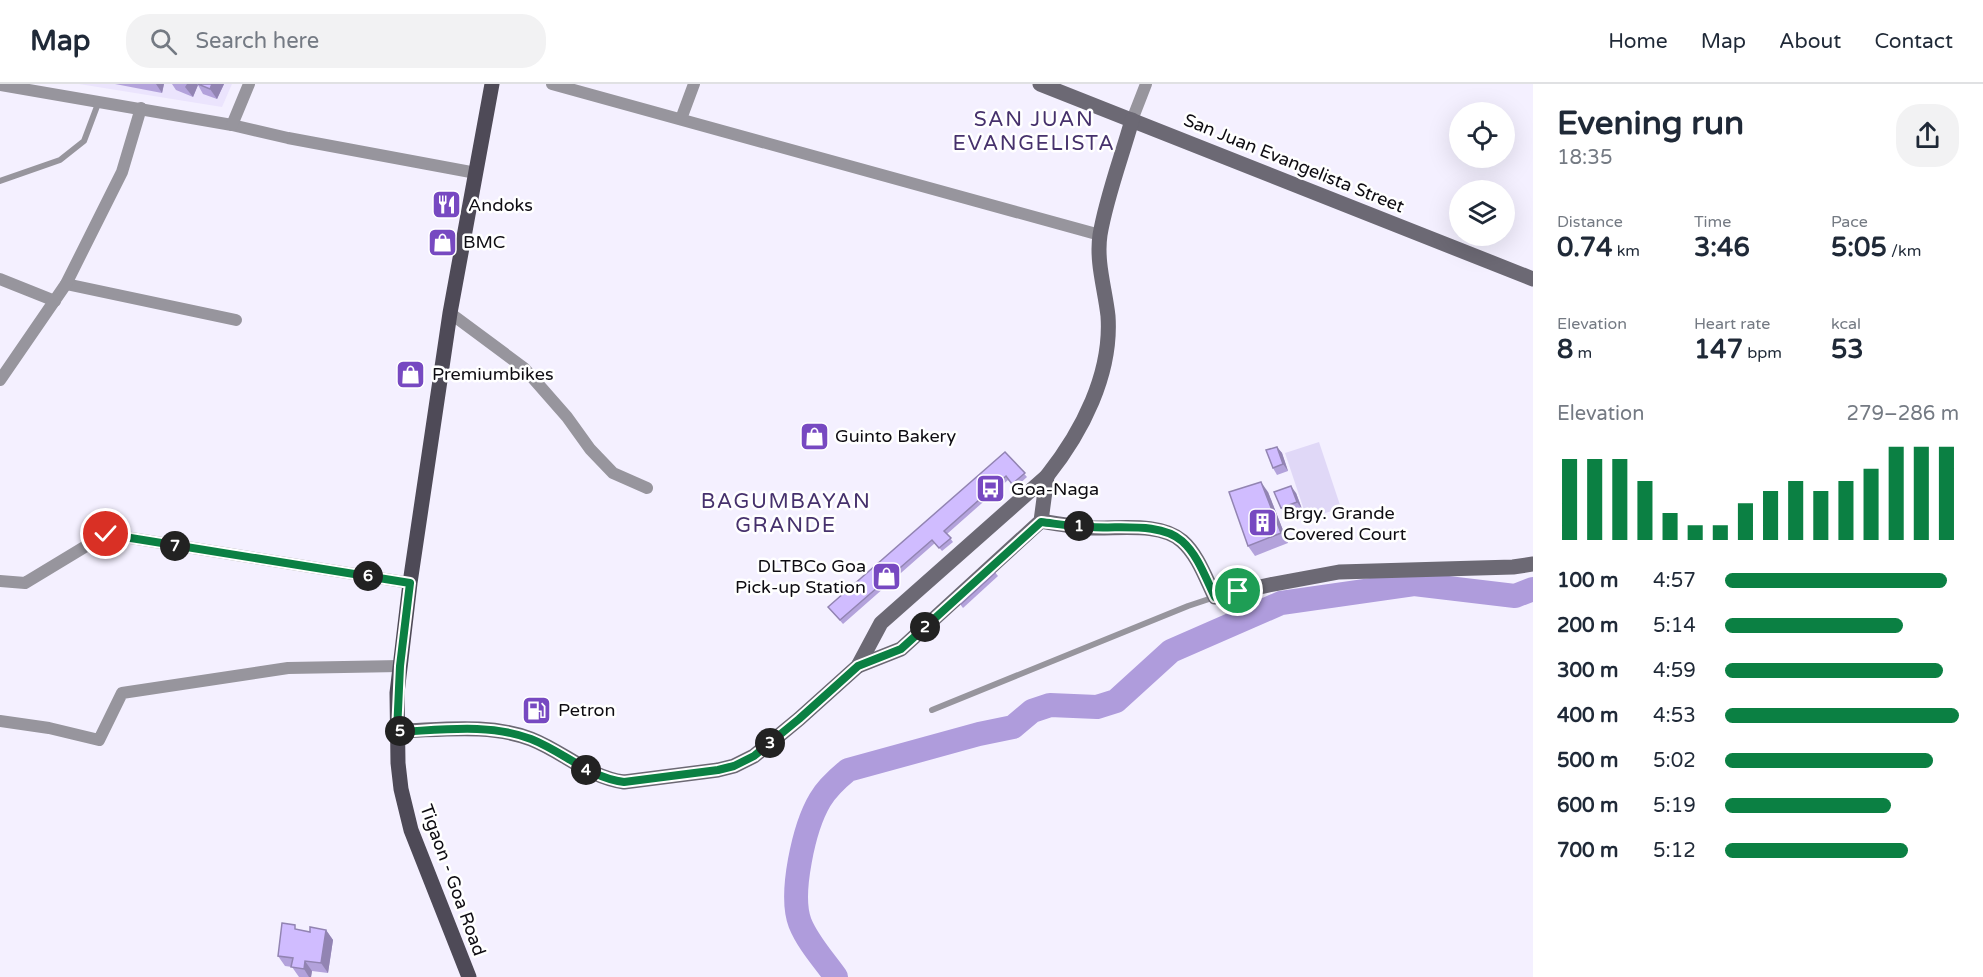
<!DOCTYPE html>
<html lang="en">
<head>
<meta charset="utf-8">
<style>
	body { margin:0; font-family:"Varela Round",sans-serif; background:#f2f2f3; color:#1f2937; height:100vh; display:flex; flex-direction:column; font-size:22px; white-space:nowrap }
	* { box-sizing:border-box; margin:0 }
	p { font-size:20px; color:#747a83 }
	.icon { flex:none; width:33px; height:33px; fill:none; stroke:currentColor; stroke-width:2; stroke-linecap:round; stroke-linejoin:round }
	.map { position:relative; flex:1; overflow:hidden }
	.details { display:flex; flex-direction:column; background:#fff; width:450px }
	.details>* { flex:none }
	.tools { position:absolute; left:1449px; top:18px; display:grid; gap:12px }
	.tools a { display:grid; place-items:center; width:66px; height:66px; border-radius:50%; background:#fff; box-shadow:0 6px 24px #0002; font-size:30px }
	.pin { position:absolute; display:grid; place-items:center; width:51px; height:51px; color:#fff; margin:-26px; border:3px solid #fff; border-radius:50%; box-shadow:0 2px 6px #0007 }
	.km { position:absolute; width:30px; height:30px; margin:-15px; border-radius:50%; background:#222; color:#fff; font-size:16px; line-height:30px; text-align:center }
	.round { display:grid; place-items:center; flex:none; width:63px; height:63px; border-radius:24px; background:#f2f2f3 }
	.summary { display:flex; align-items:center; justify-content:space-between; height:102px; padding:0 24px }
	h1 { font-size:33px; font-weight:800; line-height:45px }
	.metrics { display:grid; grid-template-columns:repeat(3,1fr); gap:9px; height:102px; padding:6px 24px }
	.metrics div { display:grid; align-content:center }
	.metrics b { font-size:26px; font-weight:800 }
	.metrics small { font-size:16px; font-weight:400 }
	.metrics p { font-size:16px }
	.chart { height:168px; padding:12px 24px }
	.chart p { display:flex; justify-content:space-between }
	.chart svg { width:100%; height:108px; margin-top:6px; stroke:#0b8043; stroke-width:6 }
	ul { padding:0 24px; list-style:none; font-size:20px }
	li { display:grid; grid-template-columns:96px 72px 1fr; align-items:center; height:45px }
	li i { height:15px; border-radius:8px; background:#0b8043 }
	header { display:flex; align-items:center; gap:36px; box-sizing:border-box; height:84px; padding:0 30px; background:#fff; border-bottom:2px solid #e0e1e3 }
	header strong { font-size:28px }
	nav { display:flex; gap:33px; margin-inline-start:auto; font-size:21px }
	.search { width:420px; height:54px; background:#f2f2f3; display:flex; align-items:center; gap:15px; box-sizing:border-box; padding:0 21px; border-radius:24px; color:#747a83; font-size:22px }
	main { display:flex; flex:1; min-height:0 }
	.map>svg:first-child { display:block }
	.built { fill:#ebe4fd }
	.green { fill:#e0d8f7 }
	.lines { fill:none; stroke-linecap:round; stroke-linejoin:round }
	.river { stroke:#af9cdc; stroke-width:24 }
	.lane { stroke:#97959d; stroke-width:6 }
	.street { stroke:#97959d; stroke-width:12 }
	.secondary { stroke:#6c6974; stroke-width:15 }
	.primary { stroke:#4e4a57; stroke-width:15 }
	.wall { fill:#b3a2db }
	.shaded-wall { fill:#9284b2 }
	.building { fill:#d0bcff; stroke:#9284b2; stroke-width:1.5 }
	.route-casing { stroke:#fff; stroke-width:12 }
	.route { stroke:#0b8043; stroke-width:8 }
	.labels { text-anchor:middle; stroke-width:5; stroke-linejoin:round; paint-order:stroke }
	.street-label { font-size:18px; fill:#0e0c12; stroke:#fff }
	.poi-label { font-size:18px; fill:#0e0c12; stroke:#fff; text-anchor:start }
	.quarter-label { font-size:21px; letter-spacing:1.5px; fill:#46316c; stroke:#fff }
</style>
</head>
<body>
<header>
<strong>Map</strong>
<div class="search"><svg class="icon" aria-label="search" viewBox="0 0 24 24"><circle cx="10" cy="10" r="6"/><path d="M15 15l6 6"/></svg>Search here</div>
<nav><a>Home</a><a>Map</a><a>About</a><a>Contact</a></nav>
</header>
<main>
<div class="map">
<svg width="1533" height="893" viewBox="0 0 1533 893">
	<rect width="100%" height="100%" fill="#f4f0ff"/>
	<polygon class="built" points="79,0 232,0 222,23"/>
	<polygon class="green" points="1319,358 1341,424 1307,435 1285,369"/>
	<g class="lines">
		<path class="river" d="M836,893c-12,-17 -28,-34 -36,-54 -11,-29 4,-96 20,-123 7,-12 17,-21 28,-30l131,-36 34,-7 19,-16 18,-6 47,2 19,-6 55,-50 110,-48 133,-19 101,12 18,-7"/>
		<g class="lane">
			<polyline points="0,97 60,76 84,57 99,17"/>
			<polyline points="932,626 1188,522 1215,513"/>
		</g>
		<g class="street">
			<polyline points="552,0 1100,151"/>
			<polyline points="0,1 232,41 288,54 476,89"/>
			<polyline points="681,35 694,0"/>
			<polyline points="1132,36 1146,0"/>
			<polyline points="232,41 249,0"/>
			<polyline points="0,195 55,217"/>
			<polyline points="66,200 236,236"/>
			<polyline points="450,229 524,284 567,333 590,365 613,389 647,404"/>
			<polyline points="0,296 66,200 122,88 141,24"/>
			<polyline points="0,497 25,499 106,450 410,499"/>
			<polyline points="0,637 49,644 99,656 122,609 288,584 400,582"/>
		</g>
		<g class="secondary">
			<polyline points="1040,0 1533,195"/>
			<path d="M1041,437c17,3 34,6 51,7 27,1 68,-6 90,13 16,14 24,38 33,56l54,-12 70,-13 174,-5 20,-3"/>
			<polyline points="858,582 901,565 1041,437 1047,392"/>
			<path d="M397,647c45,-1 92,-8 134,8 33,13 57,38 93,43l94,-12 16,-4 20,-10 45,-37 59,-53 23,-43 166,-147c35,-44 65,-102 61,-160 -3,-27 -12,-54 -8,-81 6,-37 22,-79 32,-115"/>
		</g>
		<polyline class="primary" points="469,893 411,746 401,705 398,679 397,609 410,499 450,229 492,0"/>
	</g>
	<g class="wall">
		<polygon points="115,0 164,0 162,9"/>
		<polygon points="172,0 224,0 217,15 203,10 198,1 193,13 176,6"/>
		<polygon points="1277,363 1282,369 1288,387 1277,391 1273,384"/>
		<polygon points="1005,368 1027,393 1015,404 1008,396 947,450 953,458 942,467 935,459 843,540 828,523"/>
		<polygon points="1268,408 1288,459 1255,472 1248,462"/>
		<polygon points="1296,409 1302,425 1286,431 1281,424"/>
		<polygon points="992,485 998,492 963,524 957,516"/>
		<polygon points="299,846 310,848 326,846 333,856 328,889 312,887 311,893 299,893 292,883 285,882 278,872"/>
	</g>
	<g class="shaded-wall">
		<polygon points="156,0 164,0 162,9"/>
		<polygon points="187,0 197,0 198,1 193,13 185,3"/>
		<polygon points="212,0 224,0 217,15 210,5"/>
		<polygon points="1277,363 1282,369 1288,387 1283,380"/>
		<polygon points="1261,398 1268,408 1288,459 1281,449"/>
		<polygon points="1291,402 1296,409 1302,425 1297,418"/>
		<polygon points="326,846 333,856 328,889 321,879"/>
		<polygon points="305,877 312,887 311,893 309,893 304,885"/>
	</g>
	<g class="building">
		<polygon points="198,0 212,0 210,5"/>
		<polygon points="1277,363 1283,380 1273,384 1266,366"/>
		<polygon points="1005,368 1025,389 1012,400 1006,392 944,447 951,454 939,464 932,456 840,536 828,523"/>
		<polygon points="1261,398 1281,449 1248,462 1229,408"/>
		<polygon points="1291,402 1297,418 1281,424 1274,408"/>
		<polygon points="992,485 995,489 961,520 957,516"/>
		<polygon points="282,839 295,841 295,845 310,848 310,843 326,846 321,879 305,877 304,885 291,883 293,874 278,872"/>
	</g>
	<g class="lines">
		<defs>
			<path id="route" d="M106,450l304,49 -10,83 -3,66c45,-2 92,-9 134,7 33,13 57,38 93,43l94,-12 16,-4 20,-10 45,-37 59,-53 43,-17 140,-127c17,2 34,5 51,5 27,2 68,-5 90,14 16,14 24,38 33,56l23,-6"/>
		</defs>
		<use href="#route" class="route-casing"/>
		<use href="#route" class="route"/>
	</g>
	<defs>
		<symbol id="restaurant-square" viewBox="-11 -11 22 22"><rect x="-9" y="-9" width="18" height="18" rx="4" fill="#7749c1" stroke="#fff"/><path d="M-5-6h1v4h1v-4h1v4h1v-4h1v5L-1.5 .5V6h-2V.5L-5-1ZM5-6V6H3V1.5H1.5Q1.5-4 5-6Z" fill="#fff"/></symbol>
		<symbol id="shop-square" viewBox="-11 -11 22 22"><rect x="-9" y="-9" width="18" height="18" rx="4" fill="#7749c1" stroke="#fff"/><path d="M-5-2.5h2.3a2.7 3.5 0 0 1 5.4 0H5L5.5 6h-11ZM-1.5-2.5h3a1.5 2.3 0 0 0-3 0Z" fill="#fff"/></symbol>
		<symbol id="bus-square" viewBox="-11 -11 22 22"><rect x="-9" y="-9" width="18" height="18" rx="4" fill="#7749c1" stroke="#fff"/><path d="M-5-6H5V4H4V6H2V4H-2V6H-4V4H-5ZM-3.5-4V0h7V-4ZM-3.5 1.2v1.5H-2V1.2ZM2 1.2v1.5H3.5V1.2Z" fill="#fff"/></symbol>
		<symbol id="building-square" viewBox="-11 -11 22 22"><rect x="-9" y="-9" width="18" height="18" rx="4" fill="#7749c1" stroke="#fff"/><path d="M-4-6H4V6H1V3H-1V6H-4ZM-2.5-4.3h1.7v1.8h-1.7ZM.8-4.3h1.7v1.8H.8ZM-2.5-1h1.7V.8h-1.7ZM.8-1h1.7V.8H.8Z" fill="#fff"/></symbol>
		<symbol id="fuel-square" viewBox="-11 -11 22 22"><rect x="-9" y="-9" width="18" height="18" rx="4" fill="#7749c1" stroke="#fff"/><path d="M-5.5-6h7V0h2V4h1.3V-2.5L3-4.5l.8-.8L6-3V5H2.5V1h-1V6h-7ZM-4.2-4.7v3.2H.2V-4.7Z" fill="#fff"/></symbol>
	</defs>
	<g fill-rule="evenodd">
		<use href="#restaurant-square" x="430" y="104" width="33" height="33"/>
		<use href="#shop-square" x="426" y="142" width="33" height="33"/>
		<use href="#shop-square" x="394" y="274" width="33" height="33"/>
		<use href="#shop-square" x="798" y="336" width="33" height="33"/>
		<use href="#bus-square" x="974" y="388" width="33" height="33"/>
		<use href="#building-square" x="1246" y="422" width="33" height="33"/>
		<use href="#shop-square" x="870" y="476" width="33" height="33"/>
		<use href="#fuel-square" x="520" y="610" width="33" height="33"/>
	</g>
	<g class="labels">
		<g class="street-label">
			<text transform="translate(1294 79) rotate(22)" y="6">San Juan Evangelista Street</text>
			<text transform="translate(453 796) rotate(70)" y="6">Tigaon - Goa Road</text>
		</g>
		<g class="poi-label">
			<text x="468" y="127">Andoks</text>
			<text x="463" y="164">BMC</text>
			<text x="432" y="296">Premiumbikes</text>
			<text x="835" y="358">Guinto Bakery</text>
			<text x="1011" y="411">Goa-Naga</text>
			<text x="1283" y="435">Brgy. Grande<tspan x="1283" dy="21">Covered Court</tspan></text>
			<text x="866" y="488" text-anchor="end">DLTBCo Goa<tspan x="866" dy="21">Pick-up Station</tspan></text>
			<text x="558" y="632">Petron</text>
		</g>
		<g class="quarter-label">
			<text x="1034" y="42">SAN JUAN<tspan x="1034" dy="24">EVANGELISTA</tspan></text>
			<text x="786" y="424">BAGUMBAYAN<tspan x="786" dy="24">GRANDE</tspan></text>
		</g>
	</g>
</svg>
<div class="tools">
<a><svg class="icon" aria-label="locate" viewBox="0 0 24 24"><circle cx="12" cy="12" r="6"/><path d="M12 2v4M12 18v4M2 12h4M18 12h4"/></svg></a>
<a><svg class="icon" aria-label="layers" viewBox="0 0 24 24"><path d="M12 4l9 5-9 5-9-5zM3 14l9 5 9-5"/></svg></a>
</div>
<div class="pin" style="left:1238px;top:507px;background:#1e9e55"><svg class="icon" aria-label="arrive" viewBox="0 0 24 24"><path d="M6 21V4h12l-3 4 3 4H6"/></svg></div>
<div class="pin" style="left:106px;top:450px;background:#d93025"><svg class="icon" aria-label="check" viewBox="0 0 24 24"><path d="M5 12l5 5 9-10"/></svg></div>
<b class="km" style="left:1079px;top:442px">1</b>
<b class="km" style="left:925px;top:543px">2</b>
<b class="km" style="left:770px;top:659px">3</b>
<b class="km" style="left:586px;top:686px">4</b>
<b class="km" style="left:400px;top:647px">5</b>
<b class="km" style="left:368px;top:492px">6</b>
<b class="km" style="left:175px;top:462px">7</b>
</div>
<section class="details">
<div class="summary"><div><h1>Evening run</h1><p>18:35</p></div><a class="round"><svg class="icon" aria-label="share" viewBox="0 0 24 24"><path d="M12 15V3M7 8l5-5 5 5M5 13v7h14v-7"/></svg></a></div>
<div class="metrics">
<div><p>Distance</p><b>0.74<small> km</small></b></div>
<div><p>Time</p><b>3:46</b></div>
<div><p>Pace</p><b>5:05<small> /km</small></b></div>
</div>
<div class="metrics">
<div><p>Elevation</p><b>8<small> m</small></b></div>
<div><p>Heart rate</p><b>147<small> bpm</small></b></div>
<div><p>kcal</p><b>53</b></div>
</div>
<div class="chart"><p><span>Elevation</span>279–286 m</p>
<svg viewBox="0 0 160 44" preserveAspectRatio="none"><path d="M5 44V11M15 44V11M25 44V11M35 44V20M45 44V33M55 44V38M65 44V38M75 44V29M85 44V24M95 44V20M105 44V24M115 44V20M125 44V15M135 44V6M145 44V6M155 44V6"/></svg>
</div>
<ul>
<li><b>100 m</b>4:57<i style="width:95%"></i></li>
<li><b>200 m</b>5:14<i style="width:76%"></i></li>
<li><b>300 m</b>4:59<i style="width:93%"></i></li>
<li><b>400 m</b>4:53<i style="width:100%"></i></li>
<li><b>500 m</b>5:02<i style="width:89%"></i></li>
<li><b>600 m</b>5:19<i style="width:71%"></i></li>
<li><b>700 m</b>5:12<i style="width:78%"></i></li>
</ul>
</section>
</main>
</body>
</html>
